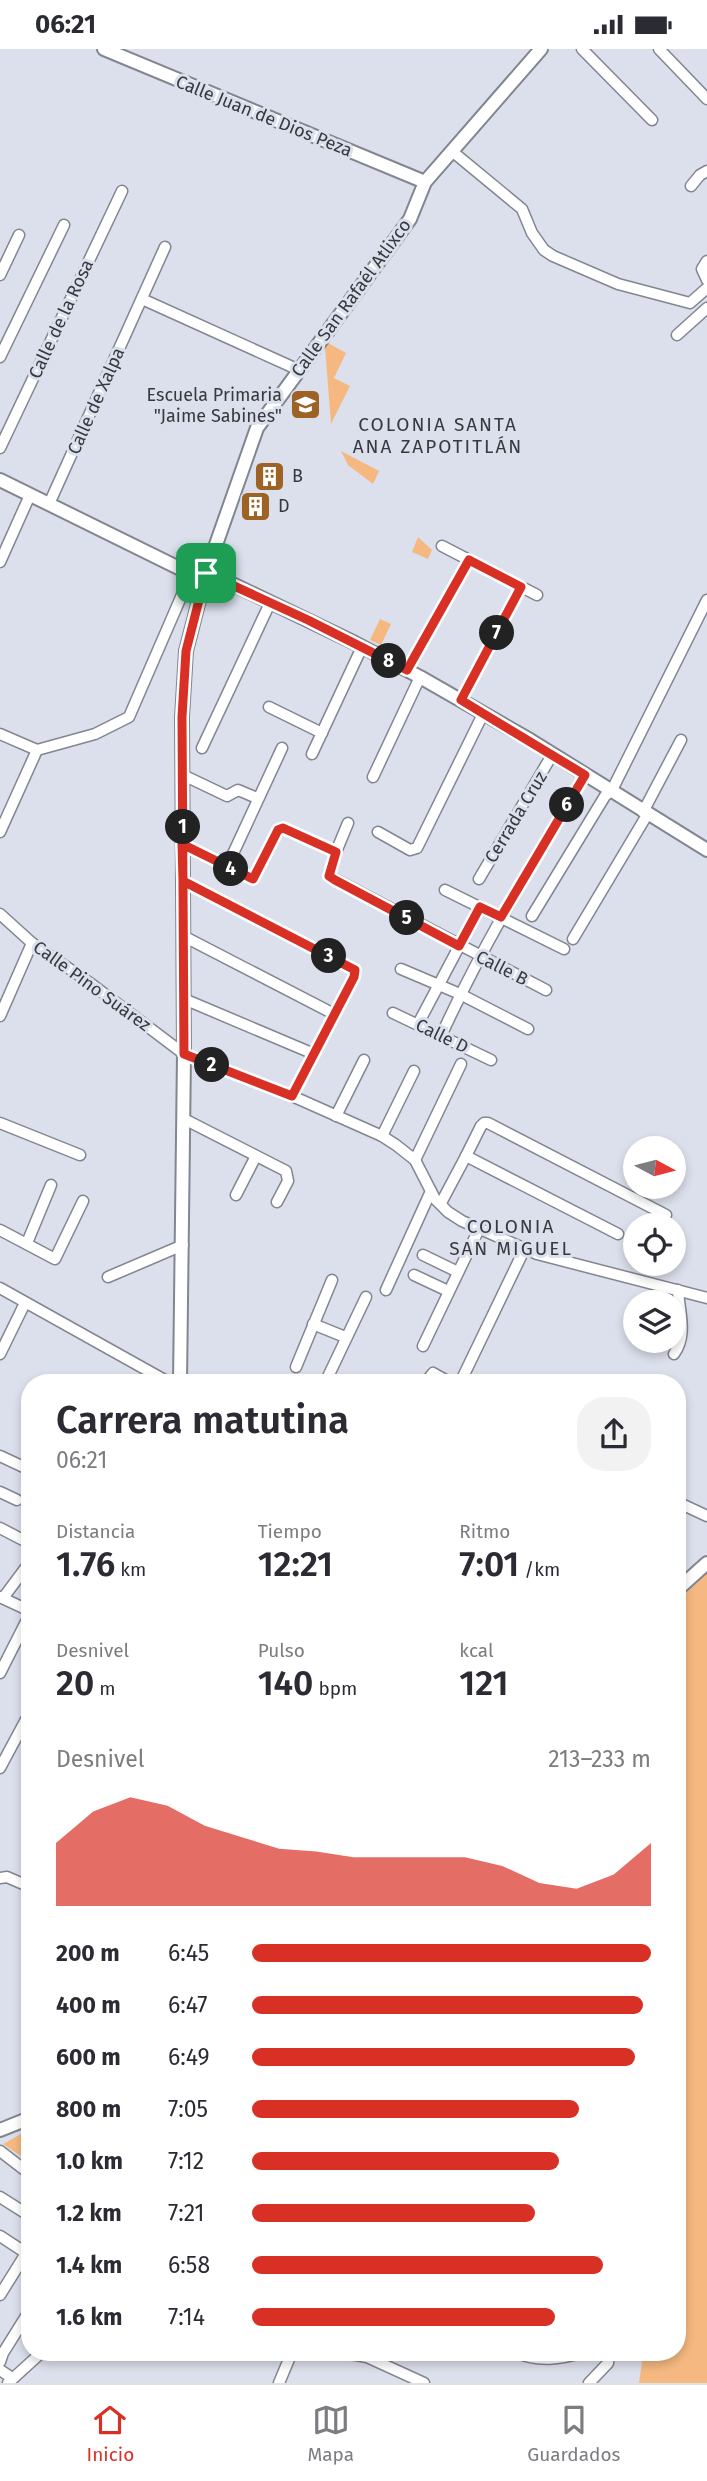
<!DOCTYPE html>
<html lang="es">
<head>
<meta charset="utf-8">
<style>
	body { margin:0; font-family:"Fira Sans",sans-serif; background:#f2f2f3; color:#2b2b33; height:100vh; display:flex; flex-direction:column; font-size:26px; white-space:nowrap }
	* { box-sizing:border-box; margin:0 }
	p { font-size:23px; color:#7c7c81 }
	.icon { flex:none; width:38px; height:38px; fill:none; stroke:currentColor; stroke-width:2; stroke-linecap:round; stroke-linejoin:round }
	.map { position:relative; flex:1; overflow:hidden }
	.sheet { position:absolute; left:21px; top:1325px; width:665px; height:987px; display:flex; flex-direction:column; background:#fff; border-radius:28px; box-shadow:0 4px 10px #0003 }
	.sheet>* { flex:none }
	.needle { width:46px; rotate:97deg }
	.tools { position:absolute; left:623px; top:1087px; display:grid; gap:14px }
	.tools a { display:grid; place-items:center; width:63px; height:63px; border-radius:50%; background:#fff; box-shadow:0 4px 10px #0003; font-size:35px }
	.pin { position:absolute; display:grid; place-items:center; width:60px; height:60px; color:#fff; margin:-30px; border-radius:14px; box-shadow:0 4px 10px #0006 }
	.km { position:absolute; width:35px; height:35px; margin:-18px; border-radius:50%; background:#222; color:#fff; font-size:19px; line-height:35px; text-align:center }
	.round { display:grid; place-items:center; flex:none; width:74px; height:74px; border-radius:28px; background:#f2f2f3 }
	.overview { display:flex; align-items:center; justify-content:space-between; height:119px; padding:0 35px }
	h1 { font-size:38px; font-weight:600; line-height:52px }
	.figures { display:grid; grid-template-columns:repeat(3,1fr); gap:10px; height:119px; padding:7px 35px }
	.figures div { display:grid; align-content:center }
	.figures b { font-size:35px; font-weight:600 }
	.figures small { font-size:19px; font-weight:400 }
	.figures p { font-size:19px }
	.chart { height:196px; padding:14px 35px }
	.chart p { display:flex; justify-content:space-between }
	.chart svg { width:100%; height:126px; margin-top:7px; fill:#d93025; opacity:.7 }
	ul { padding:0 35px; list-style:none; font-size:23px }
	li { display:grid; grid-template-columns:112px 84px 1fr; align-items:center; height:52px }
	li i { height:18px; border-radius:9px; background:#d93025 }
	.status { display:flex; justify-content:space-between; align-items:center; height:49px; padding:0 35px; background:#fff; direction:ltr }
	.status svg { height:19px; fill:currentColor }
	.dock { display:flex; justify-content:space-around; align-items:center; height:98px; border-top:2px solid #e1e1e2; background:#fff; font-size:19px; color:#7c7c81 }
	.dock a { display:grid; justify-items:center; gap:4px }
	.dock .active { color:#d93025 }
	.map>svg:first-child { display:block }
	.green { fill:#f5b881 }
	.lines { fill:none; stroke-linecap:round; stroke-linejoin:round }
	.street-casing { stroke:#818690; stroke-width:13 }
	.secondary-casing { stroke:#818690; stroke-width:16 }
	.street { stroke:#fff; stroke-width:10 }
	.secondary { stroke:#fff; stroke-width:12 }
	.route-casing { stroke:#fff; stroke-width:14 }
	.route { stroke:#d93025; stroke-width:9 }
	.labels { text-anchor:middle; stroke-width:6; stroke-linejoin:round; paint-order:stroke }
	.street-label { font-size:18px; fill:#37393e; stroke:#dbe0ec }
	.poi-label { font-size:18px; fill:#37393e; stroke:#dbe0ec; text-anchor:start }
	.neighbourhood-label { font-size:19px; letter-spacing:2px; fill:#37393e; stroke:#dbe0ec }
</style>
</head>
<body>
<div class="status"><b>06:21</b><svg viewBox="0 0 49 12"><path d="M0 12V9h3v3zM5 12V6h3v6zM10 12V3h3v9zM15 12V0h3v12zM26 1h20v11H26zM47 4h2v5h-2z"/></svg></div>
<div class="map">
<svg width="707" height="2334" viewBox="0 0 707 2334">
	<rect width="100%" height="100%" fill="#dbe0ec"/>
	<g class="green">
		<polygon points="328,294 346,304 334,329 350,337 331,375 325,298"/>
		<polygon points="341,402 379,422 373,435 348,416"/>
		<polygon points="418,488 432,501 428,510 412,503"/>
		<polygon points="380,570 391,575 381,596 370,591"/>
		<polygon points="707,1524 707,2334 639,2334 642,2313 626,2303 677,2303 677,1552"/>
		<polygon points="30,2080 30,2113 3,2095"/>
	</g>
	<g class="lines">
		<defs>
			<g id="street">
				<polyline points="582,0 652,71"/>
				<polyline points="659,0 707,50"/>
				<polyline points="453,103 522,160 532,184 544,201 553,207 618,235 690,254 707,239"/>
				<polyline points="691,137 700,126 707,122"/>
				<polyline points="707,212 702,220 707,231"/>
				<polyline points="0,226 19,186"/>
				<polyline points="142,250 299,321"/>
				<polyline points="677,286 707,259"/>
				<polyline points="0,308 64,176"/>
				<polyline points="0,399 122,142"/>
				<polyline points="49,455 165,198"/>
				<polyline points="442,497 537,546"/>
				<polyline points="0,513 30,446"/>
				<polyline points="407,621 469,511"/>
				<polyline points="461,651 521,538"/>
				<polyline points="269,658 322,684"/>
				<polyline points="0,685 37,701 95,685 129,668 191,525"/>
				<polyline points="202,699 270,554"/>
				<polyline points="312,705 362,598"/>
				<polyline points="183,726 227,747 238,741 257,749"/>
				<polyline points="373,728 420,628"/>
				<polyline points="643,763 681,691"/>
				<polyline points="348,774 336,803 329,827 546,941"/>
				<polyline points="0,783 37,701"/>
				<polyline points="378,783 410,801 417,799 483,665"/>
				<polyline points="182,795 253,830 278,781 283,779 336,803"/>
				<polyline points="231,809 282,699"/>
				<polyline points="479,830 552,706"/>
				<polyline points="183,832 355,921 354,928 292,1047"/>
				<polyline points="445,841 564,900"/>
				<polyline points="0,865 32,894 90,934 184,1005 292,1047 382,1087 396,1096 415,1111 435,1150 448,1163 462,1172 537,1205 707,1249"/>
				<polyline points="532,867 605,747 612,741 707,551"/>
				<polyline points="183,887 334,965"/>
				<polyline points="573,890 647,766"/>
				<polyline points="401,920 460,945 528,980"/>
				<polyline points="184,950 314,1005"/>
				<polyline points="393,964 491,1011"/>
				<polyline points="0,967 32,894"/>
				<polyline points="418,975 480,858"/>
				<path d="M441,987c41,-90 93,-175 144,-261"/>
				<polyline points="336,1067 364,1011"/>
				<polyline points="184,1070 286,1122 288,1132 277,1153"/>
				<polyline points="0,1074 80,1106"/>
				<polyline points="382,1087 414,1022"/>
				<polyline points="466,1107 481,1077 484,1074 488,1074 666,1166"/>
				<polyline points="415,1111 461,1015"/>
				<polyline points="236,1146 256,1107"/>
				<polyline points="441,1154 466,1107 618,1185"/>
				<polyline points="0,1181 55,1210 83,1152"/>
				<polyline points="27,1194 51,1136"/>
				<polyline points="423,1206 458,1223"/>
				<polyline points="414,1226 448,1242"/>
				<polyline points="108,1228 183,1196"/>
				<polyline points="0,1239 170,1334"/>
				<polyline points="386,1241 431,1142"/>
				<polyline points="313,1275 345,1288"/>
				<polyline points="423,1297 479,1180"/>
				<polyline points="0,1305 25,1254"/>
				<path d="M674,1305c14,-20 5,-42 4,-64"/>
				<polyline points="296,1318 332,1231"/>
				<polyline points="325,1334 366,1248"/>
				<polyline points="425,1334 433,1324 451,1334"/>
				<polyline points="460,1334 525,1199"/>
				<polyline points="0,1407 30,1421"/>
				<polyline points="0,1443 17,1451"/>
				<polyline points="677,1453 707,1467"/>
				<polyline points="0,1479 27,1493"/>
				<polyline points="0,1548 30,1562"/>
				<polyline points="3,1549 30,1513"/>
				<polyline points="0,1624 30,1565"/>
				<polyline points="0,1719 30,1663"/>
				<polyline points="0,1829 7,1828 30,1838"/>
				<polyline points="0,2102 30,2125"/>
				<polyline points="0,2148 30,2167"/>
				<polyline points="0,2187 26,2204"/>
				<polyline points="0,2246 30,2198"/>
				<polyline points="338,2303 367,2308 424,2334"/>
				<path d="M515,2303c23,11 46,7 70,0"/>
				<polyline points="0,2313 3,2304 30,2261"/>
				<polyline points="0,2321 12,2329"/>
				<polyline points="8,2334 42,2303"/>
				<polyline points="279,2334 292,2303"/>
				<polyline points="589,2334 608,2314 609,2303"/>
			</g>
			<g id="secondary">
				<polyline points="104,0 425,133"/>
				<polyline points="0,431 191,525 206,524 228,533 355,594 420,628 530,691 707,801"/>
				<polyline points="180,1334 184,1005 182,668 186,602 206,524 257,379 410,170 425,133 541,0"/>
				<polyline points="677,1541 707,1514"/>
				<polyline points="0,2081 30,2069"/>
			</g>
		</defs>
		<use href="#street" class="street-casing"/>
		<use href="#secondary" class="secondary-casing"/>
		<use href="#street" class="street"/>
		<use href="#secondary" class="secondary"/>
	</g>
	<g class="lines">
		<defs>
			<polyline id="route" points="206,524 186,602 182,668 184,1005 292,1047 354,928 355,921 183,832 182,795 253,830 278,781 283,779 336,803 329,827 335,831 459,897 480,858 501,868 585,726 461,651 521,538 469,511 407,621 308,571 206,524"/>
		</defs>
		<use href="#route" class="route-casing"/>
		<use href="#route" class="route"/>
	</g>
	<defs>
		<symbol id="school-square" viewBox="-11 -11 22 22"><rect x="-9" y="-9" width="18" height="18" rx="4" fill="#9e6225" stroke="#dbe0ec"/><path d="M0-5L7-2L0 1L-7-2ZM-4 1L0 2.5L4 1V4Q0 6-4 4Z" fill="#fff"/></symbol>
		<symbol id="building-square" viewBox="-11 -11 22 22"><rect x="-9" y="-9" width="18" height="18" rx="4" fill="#9e6225" stroke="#dbe0ec"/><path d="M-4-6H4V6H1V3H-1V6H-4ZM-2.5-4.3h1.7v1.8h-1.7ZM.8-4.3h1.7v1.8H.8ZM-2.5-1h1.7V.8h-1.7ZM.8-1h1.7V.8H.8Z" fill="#fff"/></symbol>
	</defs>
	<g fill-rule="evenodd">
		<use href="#school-square" x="288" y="338" width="35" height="35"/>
		<use href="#building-square" x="252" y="410" width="35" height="35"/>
		<use href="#building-square" x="238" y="440" width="35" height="35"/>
	</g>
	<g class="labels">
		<g class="street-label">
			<text transform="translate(264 67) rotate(22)" y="6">Calle Juan de Dios Peza</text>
			<text transform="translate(351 249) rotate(-54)" y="6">Calle San Rafaél Atlixco</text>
			<text transform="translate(61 270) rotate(-65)" y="6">Calle de la Rosa</text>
			<text transform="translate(96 352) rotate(-66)" y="6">Calle de Xalpa</text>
			<text transform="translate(516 768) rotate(-59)" y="6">Cerrada Cruz</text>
			<text transform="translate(502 919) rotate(27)" y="6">Calle B</text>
			<text transform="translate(92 937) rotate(36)" y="6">Calle Pino Suárez</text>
			<text transform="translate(442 987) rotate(26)" y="6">Calle D</text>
		</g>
		<g class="poi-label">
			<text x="282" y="352" text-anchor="end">Escuela Primaria<tspan x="282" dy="21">"Jaime Sabines"</tspan></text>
			<text x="292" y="433">B</text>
			<text x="278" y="463">D</text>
		</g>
		<g class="neighbourhood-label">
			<text x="438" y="382">COLONIA SANTA<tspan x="438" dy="22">ANA ZAPOTITLÁN</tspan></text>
			<text x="511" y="1184">COLONIA<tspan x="511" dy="22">SAN MIGUEL</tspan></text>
		</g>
	</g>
</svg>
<div class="tools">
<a><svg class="needle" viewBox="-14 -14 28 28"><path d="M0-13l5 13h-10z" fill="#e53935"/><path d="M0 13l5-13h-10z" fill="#7c7c81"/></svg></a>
<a><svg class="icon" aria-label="locate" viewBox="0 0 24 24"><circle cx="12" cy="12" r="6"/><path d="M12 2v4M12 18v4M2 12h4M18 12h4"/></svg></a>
<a><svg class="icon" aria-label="layers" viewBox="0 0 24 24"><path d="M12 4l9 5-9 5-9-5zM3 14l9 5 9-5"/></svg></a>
</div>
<div class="pin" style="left:206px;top:524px;background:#1e9e55"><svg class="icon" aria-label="arrive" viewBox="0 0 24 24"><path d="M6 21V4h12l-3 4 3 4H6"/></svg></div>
<b class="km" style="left:183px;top:778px">1</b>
<b class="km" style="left:212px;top:1016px">2</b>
<b class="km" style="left:329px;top:907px">3</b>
<b class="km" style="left:231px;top:820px">4</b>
<b class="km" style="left:407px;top:869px">5</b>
<b class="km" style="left:567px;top:756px">6</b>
<b class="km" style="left:497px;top:584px">7</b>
<b class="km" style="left:389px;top:612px">8</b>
<section class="sheet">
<div class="overview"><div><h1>Carrera matutina</h1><p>06:21</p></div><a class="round"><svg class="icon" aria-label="share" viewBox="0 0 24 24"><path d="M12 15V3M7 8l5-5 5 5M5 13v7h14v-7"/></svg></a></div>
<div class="figures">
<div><p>Distancia</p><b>1.76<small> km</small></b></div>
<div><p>Tiempo</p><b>12:21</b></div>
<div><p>Ritmo</p><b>7:01<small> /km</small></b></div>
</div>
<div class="figures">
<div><p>Desnivel</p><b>20<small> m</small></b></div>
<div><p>Pulso</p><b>140<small> bpm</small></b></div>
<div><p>kcal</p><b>121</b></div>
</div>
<div class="chart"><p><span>Desnivel</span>213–233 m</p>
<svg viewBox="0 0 160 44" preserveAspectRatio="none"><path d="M0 44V22L10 11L20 6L30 9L40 16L50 20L60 24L70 25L80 27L90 27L100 27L110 27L120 30L130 36L140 38L150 33L160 22V44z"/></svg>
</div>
<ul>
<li><b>200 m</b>6:45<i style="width:100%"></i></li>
<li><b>400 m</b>6:47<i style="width:98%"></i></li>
<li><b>600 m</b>6:49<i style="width:96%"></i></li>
<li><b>800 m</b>7:05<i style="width:82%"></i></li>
<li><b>1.0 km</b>7:12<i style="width:77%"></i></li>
<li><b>1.2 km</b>7:21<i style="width:71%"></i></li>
<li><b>1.4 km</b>6:58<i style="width:88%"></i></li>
<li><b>1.6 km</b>7:14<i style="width:76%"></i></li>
</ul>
</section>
</div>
<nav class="dock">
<a class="active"><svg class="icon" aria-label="home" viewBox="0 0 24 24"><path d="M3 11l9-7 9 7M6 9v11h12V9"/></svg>Inicio</a>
<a><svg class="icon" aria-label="map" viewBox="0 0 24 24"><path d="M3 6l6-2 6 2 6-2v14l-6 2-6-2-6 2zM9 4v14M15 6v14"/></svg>Mapa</a>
<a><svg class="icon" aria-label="saved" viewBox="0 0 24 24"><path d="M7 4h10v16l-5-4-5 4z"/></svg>Guardados</a>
</nav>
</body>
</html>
